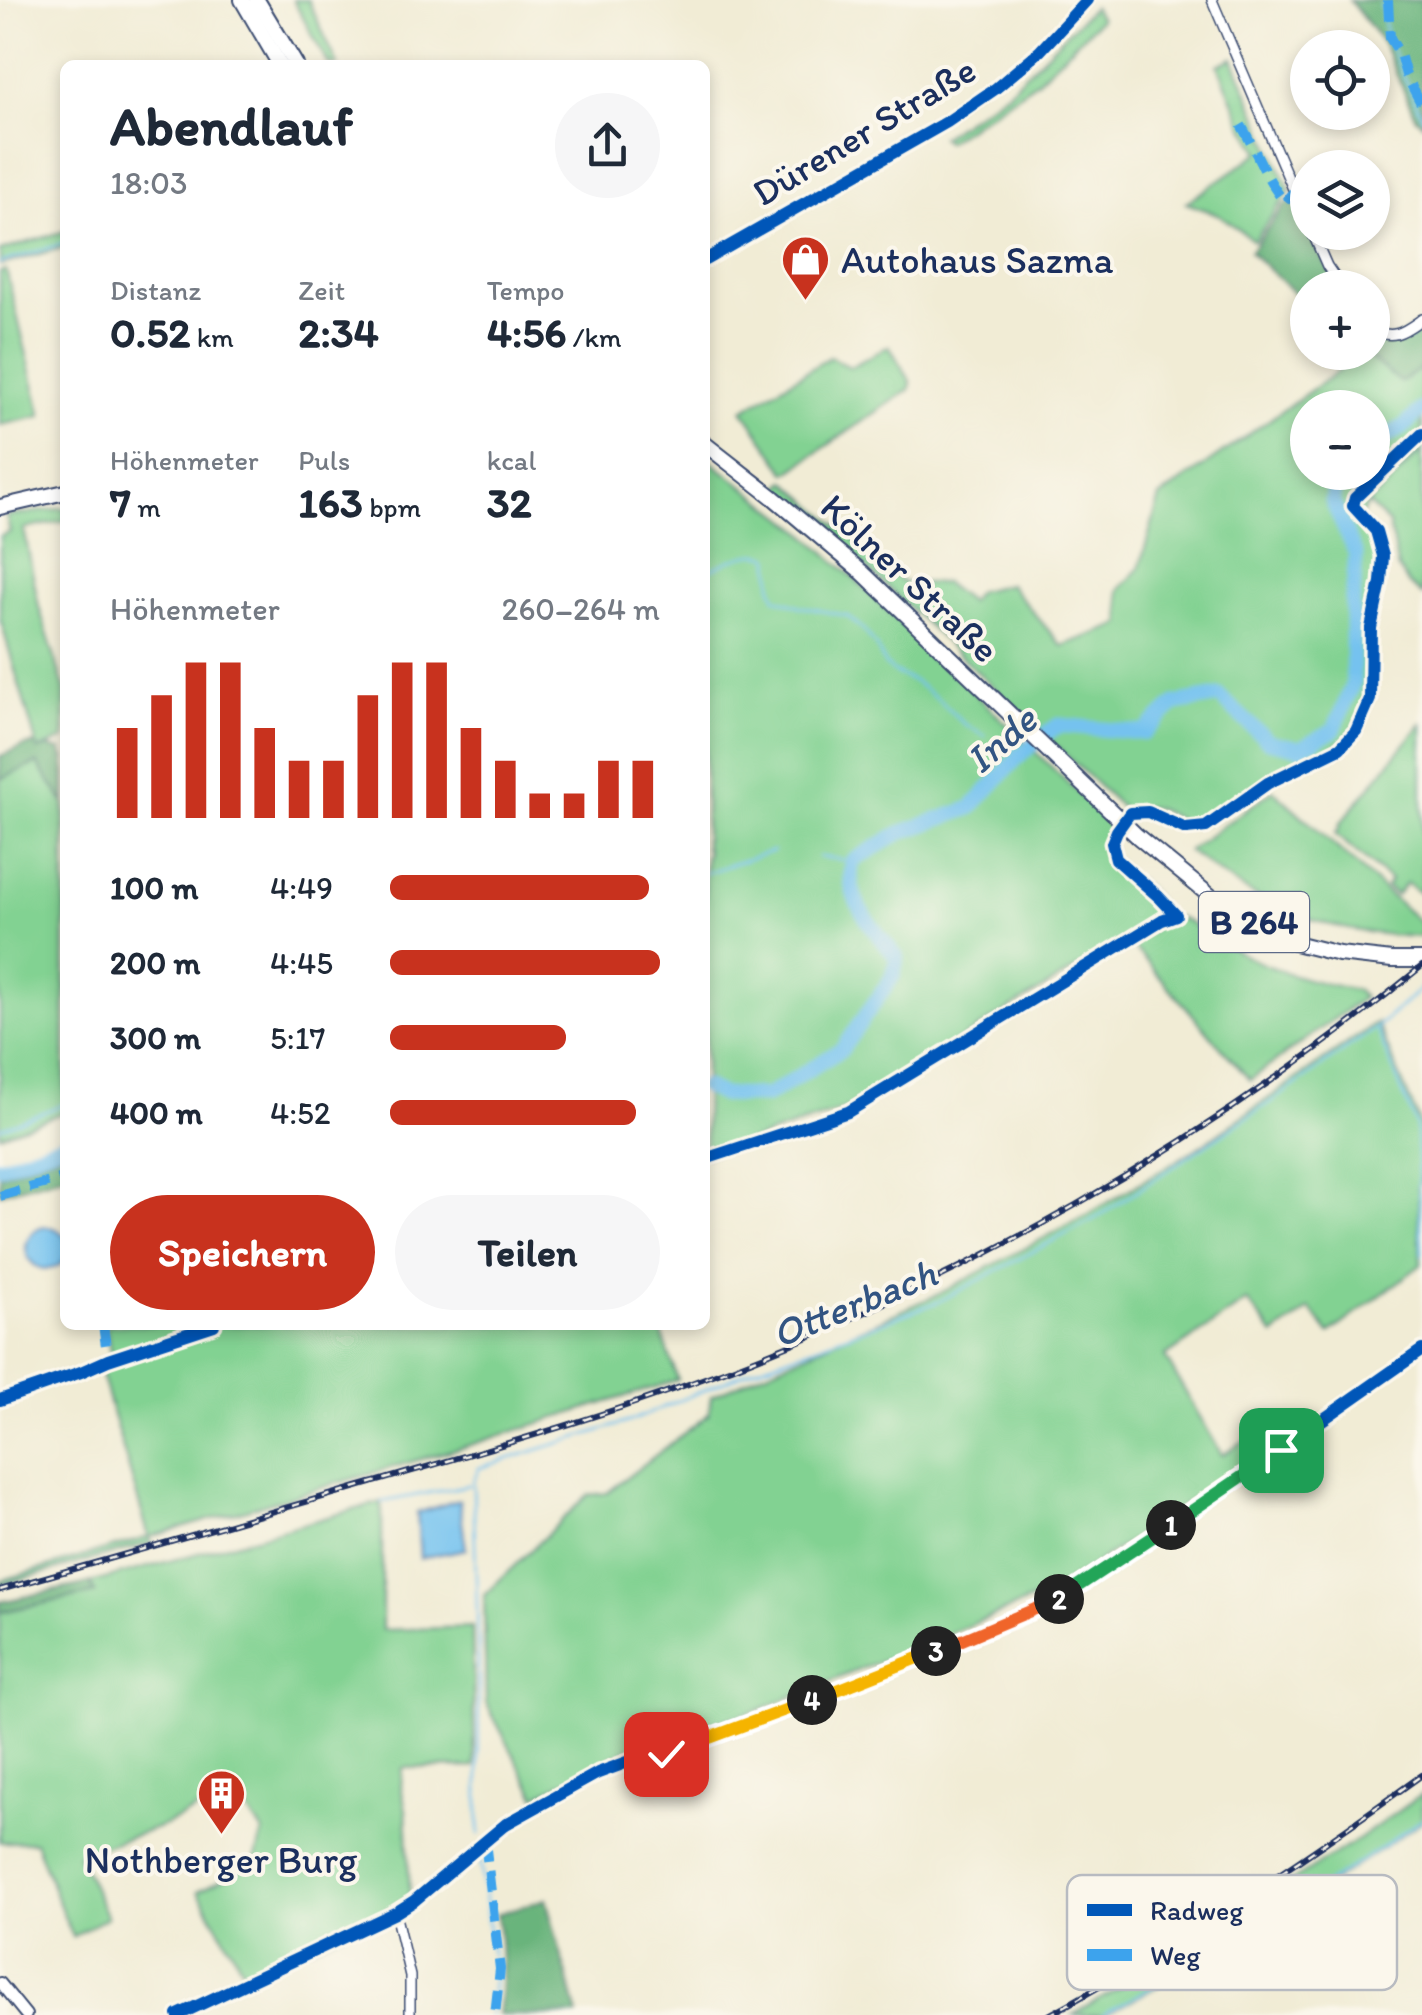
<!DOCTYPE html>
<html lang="de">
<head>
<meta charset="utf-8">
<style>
	body { margin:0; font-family:Itim,sans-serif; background:#f6f6f7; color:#1f2937; height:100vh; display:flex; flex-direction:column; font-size:38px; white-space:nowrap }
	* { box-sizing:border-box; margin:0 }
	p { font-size:32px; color:#747a83 }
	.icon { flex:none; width:55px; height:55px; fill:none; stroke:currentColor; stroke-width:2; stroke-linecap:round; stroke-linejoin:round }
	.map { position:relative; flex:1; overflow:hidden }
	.side { position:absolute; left:60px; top:60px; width:650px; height:1270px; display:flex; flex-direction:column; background:#fff; border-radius:15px; box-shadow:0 5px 15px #0003 }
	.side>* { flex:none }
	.buttons { position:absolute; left:1290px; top:30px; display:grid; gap:20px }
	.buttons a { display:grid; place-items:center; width:100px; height:100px; border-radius:50%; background:#fff; box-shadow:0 5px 15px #0003; font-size:50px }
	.pin { position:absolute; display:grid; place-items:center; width:85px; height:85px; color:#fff; margin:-42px; border-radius:20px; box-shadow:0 5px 15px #0006 }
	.km { position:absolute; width:50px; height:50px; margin:-25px; border-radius:50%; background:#222; color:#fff; font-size:28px; line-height:50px; text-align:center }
	.round { display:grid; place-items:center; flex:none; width:105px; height:105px; border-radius:52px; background:#f6f6f7 }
	.overview { display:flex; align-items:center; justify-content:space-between; height:170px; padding:0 50px }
	h1 { font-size:55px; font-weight:800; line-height:75px }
	.metrics { display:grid; grid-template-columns:repeat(3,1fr); gap:15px; height:170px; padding:10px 50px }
	.metrics div { display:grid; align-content:center }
	.metrics b { font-size:42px; font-weight:800 }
	.metrics small { font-size:28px; font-weight:400 }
	.metrics p { font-size:28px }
	.chart { height:280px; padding:20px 50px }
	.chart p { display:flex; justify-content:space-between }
	.chart svg { width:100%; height:180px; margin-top:10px; stroke:#c8321e; stroke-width:6 }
	.cta { display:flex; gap:20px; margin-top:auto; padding:20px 50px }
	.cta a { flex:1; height:115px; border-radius:60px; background:#c8321e; color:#fff; font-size:40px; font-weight:800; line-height:115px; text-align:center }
	.cta a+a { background:#f6f6f7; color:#1f2937 }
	ul { padding:0 50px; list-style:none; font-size:32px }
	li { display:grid; grid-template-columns:160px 120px 1fr; align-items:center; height:75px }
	li i { height:25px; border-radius:12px; background:#c8321e }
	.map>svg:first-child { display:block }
	.green { fill:#82d292; stroke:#4e8078; stroke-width:2.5; fill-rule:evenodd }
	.forest { fill:#69b47c; stroke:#42726d; stroke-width:2.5 }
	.water { fill:#75c2ef; stroke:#4878a6; stroke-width:2.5 }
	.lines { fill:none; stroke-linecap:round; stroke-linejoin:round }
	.stream { stroke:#75c2ef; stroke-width:2.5 }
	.river { stroke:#75c2ef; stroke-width:15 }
	.minor-casing { stroke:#3b4b70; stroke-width:12 }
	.tertiary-casing { stroke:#3b4b70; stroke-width:14 }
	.primary-casing { stroke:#3b4b70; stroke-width:18 }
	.minor { stroke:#fff; stroke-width:9 }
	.tertiary { stroke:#fff; stroke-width:10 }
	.primary { stroke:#fff; stroke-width:14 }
	.rail-casing { stroke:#1b2f5e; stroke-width:6 }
	.rail { stroke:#fbf7ec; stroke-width:2.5; stroke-dasharray:8; stroke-linecap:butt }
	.quiet { stroke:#3da3ed; stroke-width:10; stroke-dasharray:20 10; stroke-linecap:butt }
	.cycleway-casing { stroke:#fbf7ec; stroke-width:19 }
	.cycleway { stroke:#0057b8; stroke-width:12 }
	.split-1-casing { stroke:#fff; stroke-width:20 }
	.split-2-casing { stroke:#fff; stroke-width:20 }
	.split-3-casing { stroke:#fff; stroke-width:20 }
	.split-4-casing { stroke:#fff; stroke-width:20 }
	.split-5-casing { stroke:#fff; stroke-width:20 }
	.split-1 { stroke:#22a559; stroke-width:12 }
	.split-2 { stroke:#22a559; stroke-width:12 }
	.split-3 { stroke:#f0652b; stroke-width:12 }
	.split-4 { stroke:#f5b400; stroke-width:12 }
	.split-5 { stroke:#f5b400; stroke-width:12 }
	.labels { text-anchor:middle; stroke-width:8; stroke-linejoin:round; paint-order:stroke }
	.shield { fill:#fbf7ec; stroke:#5e6b89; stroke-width:2.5 }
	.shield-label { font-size:35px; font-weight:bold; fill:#1b2f5e }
	.street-label { font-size:38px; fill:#1b2f5e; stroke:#fbf7ec }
	.poi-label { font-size:38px; fill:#1b2f5e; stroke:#fbf7ec; text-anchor:start }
	.water-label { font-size:40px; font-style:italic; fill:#325482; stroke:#fbf7ec }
	.key { fill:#fbf7ec; stroke:#b8bbc1; stroke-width:2.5 }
	.key-label { font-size:28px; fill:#1b2f5e }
</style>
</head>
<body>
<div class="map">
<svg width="1422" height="2015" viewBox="0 0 1422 2015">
	<rect width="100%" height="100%" fill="#fbf7ec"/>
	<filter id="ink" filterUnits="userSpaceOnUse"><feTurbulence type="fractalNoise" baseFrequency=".01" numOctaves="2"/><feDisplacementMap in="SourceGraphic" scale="20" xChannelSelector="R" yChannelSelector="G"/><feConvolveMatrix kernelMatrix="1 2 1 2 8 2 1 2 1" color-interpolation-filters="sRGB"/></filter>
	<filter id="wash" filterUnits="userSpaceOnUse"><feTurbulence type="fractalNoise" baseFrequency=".0048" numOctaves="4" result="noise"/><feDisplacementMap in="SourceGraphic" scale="40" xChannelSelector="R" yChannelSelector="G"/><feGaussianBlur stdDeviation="2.25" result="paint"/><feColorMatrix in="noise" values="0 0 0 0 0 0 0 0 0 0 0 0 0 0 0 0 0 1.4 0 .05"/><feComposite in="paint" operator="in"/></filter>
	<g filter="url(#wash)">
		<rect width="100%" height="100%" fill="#f1ecd5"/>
		<g class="green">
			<polygon points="293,0 308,0 338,65 329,65"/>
			<polygon points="1093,7 1100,19 1037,81 946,142 941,137 1006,93"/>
			<polygon points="1233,58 1290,191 1254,241 1220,215 1186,203 1260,152 1243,124 1218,65"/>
			<polygon points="65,231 65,247 0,265 0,251"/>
			<polygon points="6,270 42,416 0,425 0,272"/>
			<polygon points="889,346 911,382 910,389 787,473 743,410 830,357 850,367"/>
			<path d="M1361,355l6,1 33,26 22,-14v81l-56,54v4l-6,10c33,44 15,61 8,108 -2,15 1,31 0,46 -4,81 -40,77 -100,108 -18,10 -46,39 -63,44 -22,7 -37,-14 -57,-16 -7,0 -16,3 -23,4l-257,-242 -91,-79 9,-9 118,102h40l25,19 9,-11 31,-7 53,62 60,-22 -3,-34 20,-21 21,-72zM1308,408h64v64h-64z"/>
			<polygon points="1422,451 1422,595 1408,583 1398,569 1389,524 1368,504"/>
			<path d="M705,457l95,72 57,52 253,242c-4,59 30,44 51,84l-3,12 -312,190 -141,47v-298l2,-6 -2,-5z"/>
			<polygon points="65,508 65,521 24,529 39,607 65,690 65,739 38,750 0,618 0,536 10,532 6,516"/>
			<polygon points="1422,723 1422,894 1406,883 1396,895 1386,887 1390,880 1335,834 1340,828 1339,825"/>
			<polygon points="37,763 65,803 65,1112 0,1135 0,779"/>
			<path d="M1273,790l149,134v13c-67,-2 -123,-15 -182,-50 -18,-10 -34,-24 -52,-36z"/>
			<path d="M1177,917c19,8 36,21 54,31 40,23 82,34 126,42l6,8 -113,82 -120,-137 34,-21z"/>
			<polygon points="1377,1023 1422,1129 1422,1183 1418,1186 1421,1265 1329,1334 1310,1309 1274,1335 1247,1301 1165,1357 1222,1455 1263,1429 1273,1445 1071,1580 1035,1599 759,1710 710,1724 678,1725 662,1728 630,1748 536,1796 486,1703 484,1595 588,1495 607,1493 709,1414 711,1396 939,1294 1087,1215 1196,1149"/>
			<polygon points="106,1325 659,1325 678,1380 470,1445 150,1537 151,1543 0,1585 0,1581 149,1537 99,1368 123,1358 122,1353 110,1352"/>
			<path d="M382,1502v128l90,-3 3,140 -72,1 -2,18 5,24 4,85c-49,34 -110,56 -164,80l-48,-84 39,-19 19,-15 7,-25 -29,-40 -69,33 -87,30 29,62 -35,20 -37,-95h-35v-230l94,-19 -4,-10z"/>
			<polygon points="1422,1794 1422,1821 1318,1891 1172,1978 1104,2015 1073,2015 1163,1962 1359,1839"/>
		</g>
		<g class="forest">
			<polygon points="1349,0 1422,0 1422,123 1416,118 1382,42"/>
			<polygon points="1289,202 1297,205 1308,232 1339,287 1308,288 1307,305 1250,252 1284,206"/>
			<polygon points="1419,324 1422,329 1422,368 1400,382 1367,356 1358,353 1372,352 1373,331 1383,339 1401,336"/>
			<polygon points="36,744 38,750 48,747 61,750 65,760 65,803 37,763 0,779 0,756 24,746"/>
			<polygon points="65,1151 65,1175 0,1193 0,1175"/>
			<polygon points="90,1583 95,1593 0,1612 0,1602"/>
			<path d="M546,1899l32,116h-80c5,-35 4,-66 -1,-101z"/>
		</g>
		<g class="water">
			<circle cx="47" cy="1248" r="21"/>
			<polygon points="459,1500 466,1549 420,1558 417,1513"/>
		</g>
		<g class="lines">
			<g class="stream">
				<polyline points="1381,4 1386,37 1422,117"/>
				<polyline points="0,263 65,243"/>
				<polyline points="1407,340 1422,329"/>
				<path d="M705,572c19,-8 48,-26 66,-14l1,29 4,11 23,8 48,10 16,13 14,18 8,18 10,8 20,9 23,17 25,24 22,13"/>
				<polyline points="1004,744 1022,753"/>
				<polyline points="819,857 853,861"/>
				<polyline points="705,873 773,851"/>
				<polyline points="1376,1028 1416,1125 1422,1254"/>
				<polyline points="0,1128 65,1104"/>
				<polyline points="382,1502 469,1485"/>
				<polyline points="479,1834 478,1637 473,1482 479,1468 631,1421 751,1370 938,1302 1096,1218 1278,1097 1376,1028 1422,988"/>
				<polyline points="479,1854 494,1970 490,2015"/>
				<path d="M1102,2015c109,-60 218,-123 320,-196"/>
			</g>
			<g class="river">
				<polyline points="1372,446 1406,425 1422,409"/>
				<path d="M705,1087l17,8 45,1 75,-47 51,-73 4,-18c-21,-28 -55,-59 -44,-97l47,-28 71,-25 51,-55 36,-28 86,8 31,-29 44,-8 49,45 32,7 34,-18 19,-47 -1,-77 4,-51 -24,-54 6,-29"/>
				<polyline points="0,1167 65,1143"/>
			</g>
		</g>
	</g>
	<g filter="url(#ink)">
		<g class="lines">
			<defs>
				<g id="minor">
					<polyline points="1212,0 1308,224"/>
					<polyline points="1312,232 1327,266 1342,288"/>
					<path d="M1372,328c20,14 33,3 50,-9"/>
					<polyline points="395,1913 410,1976 410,2015"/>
				</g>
				<g id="tertiary">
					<polyline points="705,260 947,122 995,89 1040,51 1087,0"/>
					<path d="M641,1756c24,-15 33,-20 62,-16"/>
					<polyline points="0,1983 26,2015"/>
					<polyline points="178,2015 395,1913 414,1901 506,1824 598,1773 636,1759 689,1747 703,1740 764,1719 1009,1622 1059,1599 1281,1449 1422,1350"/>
				</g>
				<g id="primary">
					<polyline points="242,0 280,65"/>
					<polyline points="257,0 296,65"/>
					<polyline points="705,444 774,498 863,573 1137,836 1220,904 1291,942 1339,954 1392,960 1422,960"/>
					<polyline points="0,507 65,492"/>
				</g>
			</defs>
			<use href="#minor" class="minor-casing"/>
			<use href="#tertiary" class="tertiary-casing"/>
			<use href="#primary" class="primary-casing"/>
			<use href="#minor" class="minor"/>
			<use href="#tertiary" class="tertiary"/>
			<use href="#primary" class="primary"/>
			<defs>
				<g id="rail">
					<path d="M0,1590c124,-35 247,-71 371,-107 108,-31 217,-62 323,-101 264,-96 512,-238 728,-416"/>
					<path d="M1049,2015c130,-71 253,-154 373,-240"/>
				</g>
			</defs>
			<use href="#rail" class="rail-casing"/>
			<use href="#rail" class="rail"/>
			<g class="quiet">
				<polyline points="1388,0 1390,38 1400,54 1406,75 1422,105"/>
				<path d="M1241,125c14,23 27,59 44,77l8,-10"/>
				<polyline points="0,1196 65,1178"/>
				<polyline points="103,1325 108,1360"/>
				<polyline points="485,1841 500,1969 495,2015"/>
			</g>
			<defs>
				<g id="cycleway">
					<polyline points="705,260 947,122 995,89 1040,51 1087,0"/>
					<polyline points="705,1159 848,1112 1162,920 1176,915 1159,897 1116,859 1112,843 1117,831 1130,813 1148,812 1186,829 1206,827 1268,783 1340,748 1356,731 1370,699 1371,628 1381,582 1383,556 1376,531 1353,506 1355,498 1422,434"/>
					<polyline points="0,1400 81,1372 108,1360 214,1325"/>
					<polyline points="178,2015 395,1913 414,1901 506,1824 598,1773 636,1759 689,1747 703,1740 764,1719 1009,1622 1059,1599 1281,1449 1422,1350"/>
				</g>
			</defs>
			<use href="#cycleway" class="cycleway-casing"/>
			<use href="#cycleway" class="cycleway"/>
		</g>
	</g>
	<g class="lines" filter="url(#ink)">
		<defs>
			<polyline id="split-1" points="1171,1525 1281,1450"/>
			<polyline id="split-2" points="1059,1599 1171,1525"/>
			<polyline id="split-3" points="936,1651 1059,1599"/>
			<polyline id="split-4" points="812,1700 936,1651"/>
			<polyline id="split-5" points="666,1754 812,1700"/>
		</defs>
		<use href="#split-1" class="split-1-casing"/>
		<use href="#split-2" class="split-2-casing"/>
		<use href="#split-3" class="split-3-casing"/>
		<use href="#split-4" class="split-4-casing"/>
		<use href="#split-5" class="split-5-casing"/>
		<use href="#split-1" class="split-1"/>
		<use href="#split-2" class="split-2"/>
		<use href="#split-3" class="split-3"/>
		<use href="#split-4" class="split-4"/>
		<use href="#split-5" class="split-5"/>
	</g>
	<defs>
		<symbol id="shop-pin" viewBox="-11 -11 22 30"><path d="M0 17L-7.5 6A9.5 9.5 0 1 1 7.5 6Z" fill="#c8321e" stroke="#fbf7ec"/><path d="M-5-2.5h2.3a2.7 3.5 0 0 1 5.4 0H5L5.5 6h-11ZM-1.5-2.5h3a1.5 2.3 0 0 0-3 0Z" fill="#fff"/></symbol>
		<symbol id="building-pin" viewBox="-11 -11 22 30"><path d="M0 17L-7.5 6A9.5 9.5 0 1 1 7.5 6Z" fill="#c8321e" stroke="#fbf7ec"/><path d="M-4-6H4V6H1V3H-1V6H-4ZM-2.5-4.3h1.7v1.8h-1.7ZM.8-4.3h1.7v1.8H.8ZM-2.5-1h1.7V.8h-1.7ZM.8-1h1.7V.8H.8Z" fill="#fff"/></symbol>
	</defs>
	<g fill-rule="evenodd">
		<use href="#shop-pin" x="778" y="232" width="55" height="75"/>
		<use href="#building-pin" x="194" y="1766" width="55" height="75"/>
	</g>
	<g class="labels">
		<rect class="shield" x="1199" y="892" width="110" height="60" rx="8"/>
		<g class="shield-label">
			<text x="1254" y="934">B 264</text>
		</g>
		<g class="street-label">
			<text transform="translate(864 131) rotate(-31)" y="13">Dürener Straße</text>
			<text transform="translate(910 578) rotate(43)" y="13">Kölner Straße</text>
		</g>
		<g class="poi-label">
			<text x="841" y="273">Autohaus Sazma</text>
			<text x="221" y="1873" text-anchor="middle">Nothberger Burg</text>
		</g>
		<g class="water-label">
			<text transform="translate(1001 739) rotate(-41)" y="14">Inde</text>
			<text transform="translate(854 1303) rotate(-22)" y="14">Otterbach</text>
		</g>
	</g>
	<rect x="1067" y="1875" width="330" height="115" rx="15" class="key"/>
	<rect x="1087" y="1904" width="45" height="12" fill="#0057b8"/>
	<rect x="1087" y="1949" width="45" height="12" fill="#3da3ed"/>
	<g class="key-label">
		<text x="1150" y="1920">Radweg</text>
		<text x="1150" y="1965">Weg</text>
	</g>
</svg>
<div class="buttons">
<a><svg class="icon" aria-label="locate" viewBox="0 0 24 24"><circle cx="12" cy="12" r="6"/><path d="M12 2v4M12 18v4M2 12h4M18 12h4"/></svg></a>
<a><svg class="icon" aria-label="layers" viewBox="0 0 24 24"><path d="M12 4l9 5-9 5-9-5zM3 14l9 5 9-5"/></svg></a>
<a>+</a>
<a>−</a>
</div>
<div class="pin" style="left:1281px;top:1450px;background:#1e9e55"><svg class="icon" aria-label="arrive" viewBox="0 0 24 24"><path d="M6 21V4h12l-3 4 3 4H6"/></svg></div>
<div class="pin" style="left:666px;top:1754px;background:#d93025"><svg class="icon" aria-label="check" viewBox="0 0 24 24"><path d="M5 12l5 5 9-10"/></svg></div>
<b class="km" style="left:1171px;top:1525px">1</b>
<b class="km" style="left:1059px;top:1599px">2</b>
<b class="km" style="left:936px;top:1651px">3</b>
<b class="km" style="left:812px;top:1700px">4</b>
<section class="side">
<div class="overview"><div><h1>Abendlauf</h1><p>18:03</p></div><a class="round"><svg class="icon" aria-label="share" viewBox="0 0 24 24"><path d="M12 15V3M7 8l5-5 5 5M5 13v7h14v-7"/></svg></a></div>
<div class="metrics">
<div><p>Distanz</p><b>0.52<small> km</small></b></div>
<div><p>Zeit</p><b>2:34</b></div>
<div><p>Tempo</p><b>4:56<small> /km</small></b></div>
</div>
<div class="metrics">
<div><p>Höhenmeter</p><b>7<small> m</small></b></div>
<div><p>Puls</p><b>163<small> bpm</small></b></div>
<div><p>kcal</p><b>32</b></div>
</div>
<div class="chart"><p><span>Höhenmeter</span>260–264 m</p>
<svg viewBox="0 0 160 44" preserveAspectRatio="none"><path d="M5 44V22M15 44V14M25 44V6M35 44V6M45 44V22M55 44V30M65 44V30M75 44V14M85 44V6M95 44V6M105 44V22M115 44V30M125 44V38M135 44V38M145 44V30M155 44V30"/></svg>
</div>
<ul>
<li><b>100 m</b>4:49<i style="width:96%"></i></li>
<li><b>200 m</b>4:45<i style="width:100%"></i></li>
<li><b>300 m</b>5:17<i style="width:65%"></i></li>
<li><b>400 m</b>4:52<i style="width:91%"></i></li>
</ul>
<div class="cta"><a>Speichern</a><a>Teilen</a></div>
</section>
</div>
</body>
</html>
